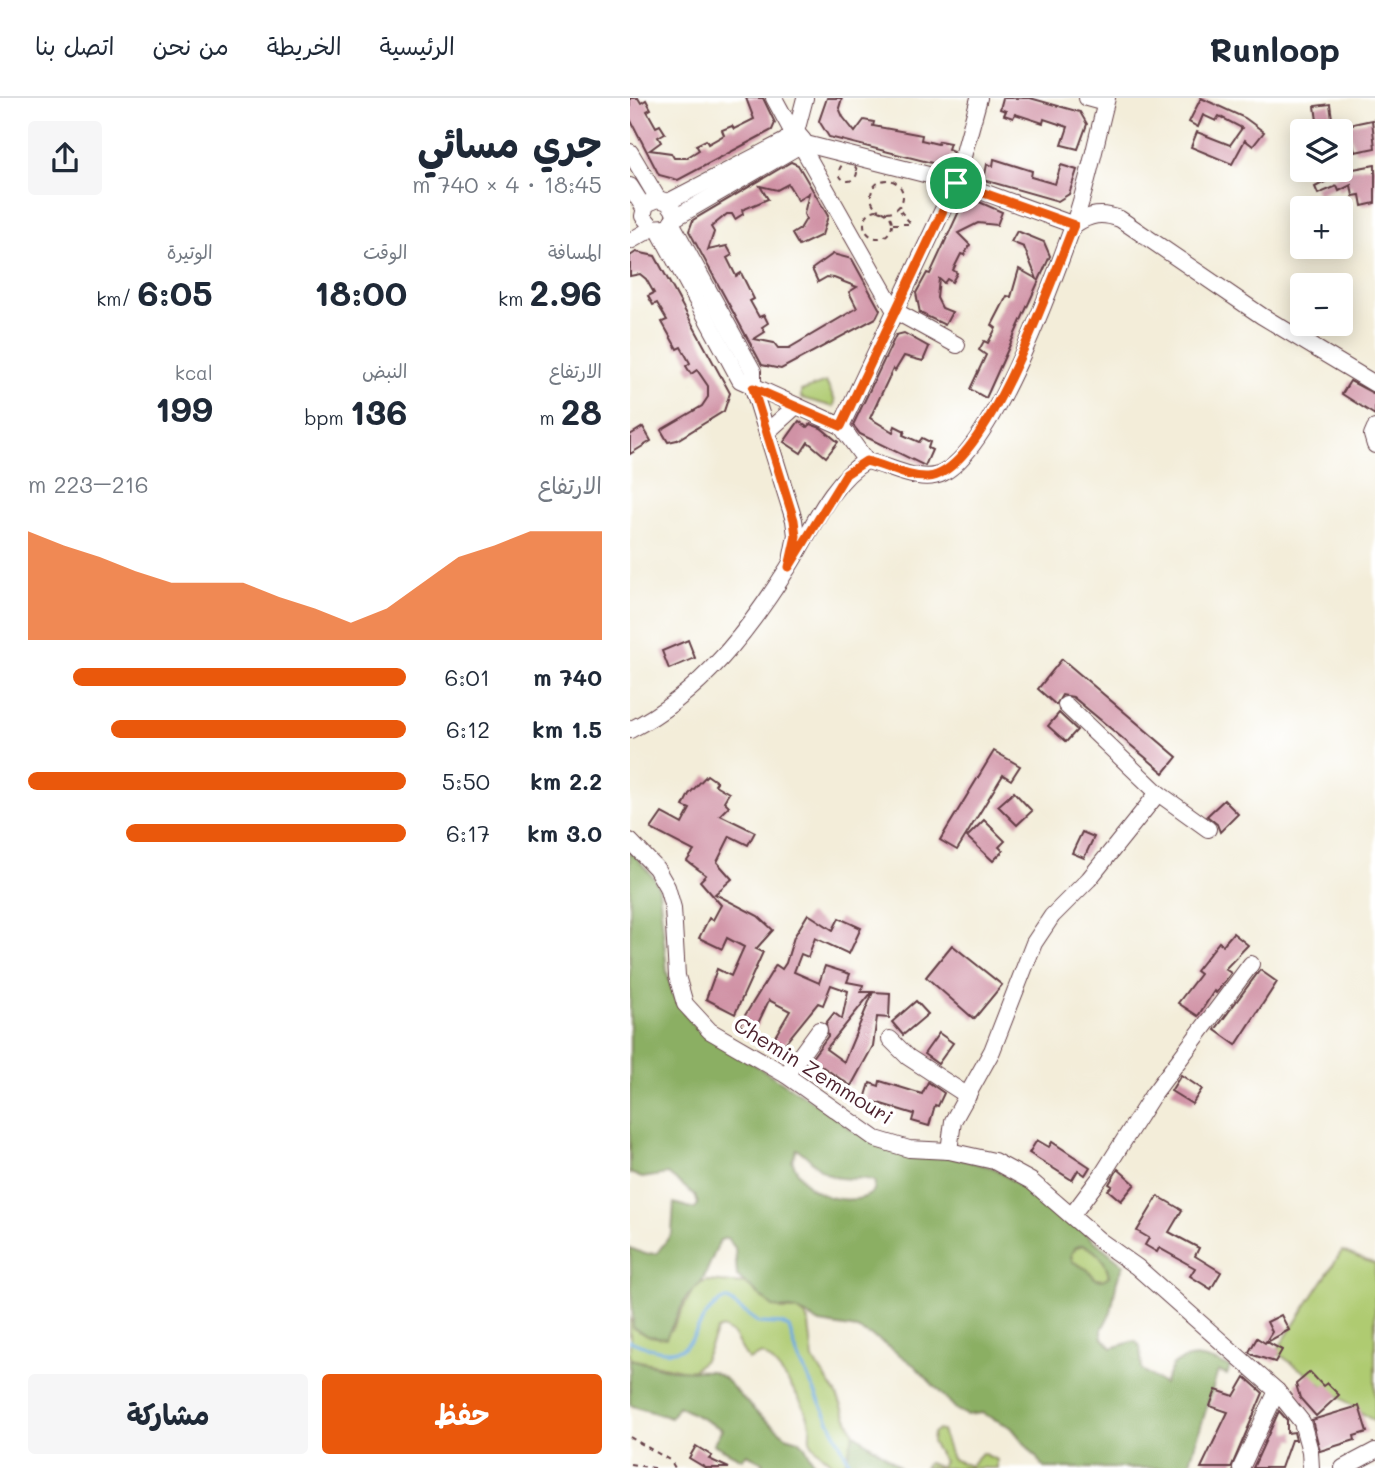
<!DOCTYPE html>
<html lang="ar">
<head>
<meta charset="utf-8">
<style>
	body { margin:0; font-family:Mali,"Playpen Sans Arabic",sans-serif; background:#f6f6f7; color:#1f2937; direction:rtl; height:100vh; display:flex; flex-direction:column; font-size:26px; white-space:nowrap }
	* { box-sizing:border-box; margin:0 }
	p { font-size:23px; color:#747a83 }
	.icon { flex:none; width:38px; height:38px; fill:none; stroke:currentColor; stroke-width:2; stroke-linecap:round; stroke-linejoin:round }
	.map { position:relative; flex:1; overflow:hidden; direction:ltr }
	.drawer { display:flex; flex-direction:column; background:#fff; width:630px }
	.drawer>* { flex:none }
	.buttons { position:absolute; left:660px; top:21px; display:grid; gap:14px }
	.buttons a { display:grid; place-items:center; width:63px; height:63px; border-radius:7px; background:#fff; box-shadow:0 4px 18px #0003; font-size:35px }
	.pin { position:absolute; display:grid; place-items:center; width:60px; height:60px; color:#fff; margin:-30px; border:4px solid #fff; border-radius:50%; box-shadow:0 2px 7px #0007 }
	.round { display:grid; place-items:center; flex:none; width:74px; height:74px; border-radius:7px; background:#f6f6f7 }
	.head { display:flex; align-items:center; justify-content:space-between; height:119px; padding:0 28px }
	h1 { font-size:38px; font-weight:700; line-height:52px }
	.figures { display:grid; grid-template-columns:repeat(3,1fr); gap:10px; height:119px; padding:7px 28px }
	.figures div { display:grid; align-content:center }
	.figures b { font-size:35px; font-weight:700 }
	.figures small { font-size:19px; font-weight:400 }
	.figures p { font-size:19px }
	.chart { height:196px; padding:14px 28px }
	.chart p { display:flex; justify-content:space-between }
	.chart svg { width:100%; height:126px; margin-top:7px; fill:#ea580c; opacity:.7 }
	.primary-button { display:flex; gap:14px; margin-top:auto; padding:14px 28px }
	.primary-button a { flex:1; height:80px; border-radius:7px; background:#ea580c; color:#fff; font-size:28px; font-weight:700; line-height:80px; text-align:center }
	.primary-button a+a { background:#f6f6f7; color:#1f2937 }
	ul { padding:0 28px; list-style:none; font-size:23px }
	li { display:grid; grid-template-columns:112px 84px 1fr; align-items:center; height:52px }
	li i { height:18px; border-radius:9px; background:#ea580c }
	header { display:flex; align-items:center; gap:42px; box-sizing:border-box; height:98px; padding:0 35px; background:#fff; border-bottom:2px solid #e0e1e3 }
	header strong { font-size:33px }
	nav { display:flex; gap:38px; margin-inline-start:auto; font-size:24px }
	main { display:flex; flex:1; min-height:0 }
	.map>svg:first-child { display:block }
	.green { fill:#afcb71; stroke:#7c754e; stroke-width:2 }
	.forest { fill:#8baf63; stroke:#6a6747; stroke-width:2; fill-rule:evenodd }
	.lines { fill:none; stroke-linecap:round; stroke-linejoin:round }
	.stream { stroke:#66a6d9; stroke-width:3.5 }
	.building { fill:#d092a5 }
	.minor-casing { stroke:#633e45; stroke-width:18 }
	.path { stroke:#633e45; stroke-width:2; stroke-dasharray:5 5; stroke-linecap:butt }
	.minor { stroke:#fff; stroke-width:16 }
	.route-casing { stroke:#fff; stroke-width:14 }
	.route { stroke:#ea580c; stroke-width:9 }
	.labels { text-anchor:middle; stroke-width:7; stroke-linejoin:round; paint-order:stroke }
	.street-label { font-size:21px; fill:#4a1f2b; stroke:#fff }
</style>
</head>
<body>
<header>
<strong>Runloop</strong>
<nav><a>الرئيسية</a><a>الخريطة</a><a>من نحن</a><a>اتصل بنا</a></nav>
</header>
<main>
<div class="map">
<svg width="745" height="1370" viewBox="0 0 745 1370">
	<rect width="100%" height="100%" fill="#fff"/>
	<filter id="ink" filterUnits="userSpaceOnUse"><feTurbulence type="fractalNoise" baseFrequency=".0143" numOctaves="2"/><feDisplacementMap in="SourceGraphic" scale="14" xChannelSelector="R" yChannelSelector="G"/><feConvolveMatrix kernelMatrix="1 2 1 2 8 2 1 2 1" color-interpolation-filters="sRGB"/></filter>
	<filter id="wash" filterUnits="userSpaceOnUse"><feTurbulence type="fractalNoise" baseFrequency=".00686" numOctaves="4" result="noise"/><feDisplacementMap in="SourceGraphic" scale="28" xChannelSelector="R" yChannelSelector="G"/><feGaussianBlur stdDeviation="1.57" result="paint"/><feColorMatrix in="noise" values="0 0 0 0 0 0 0 0 0 0 0 0 0 0 0 0 0 1.4 0 .05"/><feComposite in="paint" operator="in"/></filter>
	<g filter="url(#wash)">
		<rect width="100%" height="100%" fill="#f3edd9"/>
		<g class="green">
			<polygon points="196,284 205,303 204,309 171,300 171,293"/>
			<path d="M453,1147c14,5 24,17 26,31l-6,4 -8,-1 -7,-9 -16,-9 -1,-7 5,-7z"/>
			<polygon points="712,1153 745,1166 745,1324 646,1254"/>
			<path d="M77,1183l38,3 38,26h14l8,6 4,8 4,35 23,34 18,40 -10,35h-8c-6,-8 -23,-18 -26,-28 -1,-5 1,-11 0,-16 -4,-19 -32,-61 -48,-70l-14,6 -15,-26 -11,-6 -5,2 -13,30 -13,12 -61,-13v-40l10,13 19,6 13,-9 23,-43z"/>
			<polygon points="307,1332 312,1333 322,1361 340,1368 352,1355 367,1362 367,1370 294,1370 298,1365 310,1369 314,1364 302,1344 303,1335"/>
		</g>
		<g class="forest">
			<path d="M0,752l24,28 5,11 8,83 7,26 20,28 135,86 23,18 142,38 75,52 55,45 -7,15 -6,32 -9,17v8l10,11 23,-7 5,5 2,24 22,14 9,-19c21,-14 35,-6 57,2l-3,8 -9,-4 -30,97h-143l-34,-41 -29,-14 -15,2 -10,-5 -42,-44 -37,-27 -21,-10 -37,-6 -23,-13 -24,-3 -36,-31 -2,-28 -8,-10 -7,2 -18,42 -16,16 -20,40 -18,-2 -15,-8 -3,-80 15,6 12,-1 15,-20 2,-30 21,6 3,-5 -3,-9 -27,-21 -26,4 -12,-5zM167,1051c14,8 19,21 35,27 13,6 32,-1 43,6l-1,8c-11,15 -44,10 -58,1 -12,-6 -19,-19 -24,-30zM453,1147c14,5 24,17 26,31l-6,4 -7,-1 -8,-9 -16,-9 -1,-7 5,-7z"/>
			<polygon points="0,1261 42,1272 81,1273 93,1279 125,1313 156,1338 169,1342 175,1348 186,1370 130,1370 133,1364 117,1356 112,1361 83,1346 92,1331 48,1308 41,1320 0,1307"/>
			<path d="M224,1335c15,12 32,21 46,35h-56z"/>
		</g>
		<g class="lines">
			<path class="stream" d="M0,1243c79,34 53,-25 97,-42l32,24 23,1 7,4 9,29 54,111"/>
		</g>
		<g id="blocks">
			<g class="building">
				<polygon points="0,0 8,0 11,5 16,2 21,11 17,13 26,29 30,27 35,35 28,39 31,44 20,52 41,55 44,60 56,60 69,52 66,47 76,42 78,46 94,37 92,32 102,28 104,31 124,21 116,0 133,0 145,25 142,32 48,82 29,77 0,21"/>
				<polygon points="197,0 212,0 209,10 213,19 225,34 234,22 244,24 243,28 292,37 291,42 308,46 309,43 320,45 318,51 323,53 318,69 199,39 189,23"/>
				<polygon points="373,0 400,0 450,14 457,26 448,51 432,47 438,29 414,21 413,25 385,16 383,20 374,17 376,13 370,11"/>
				<polygon points="571,0 615,20 634,34 623,48 615,42 602,66 561,49 567,34 600,47 612,30 589,18 586,23 573,17 568,29 559,24"/>
				<polygon points="700,6 703,28 688,30 685,8"/>
				<polygon points="742,22 745,50 725,54 718,27"/>
				<polygon points="364,61 402,73 401,79 425,86 431,67 447,72 439,96 428,103 354,82 357,66 363,68"/>
				<polygon points="161,64 168,67 198,118 192,137 169,148 162,136 170,131 176,121 174,116 179,95 168,102 158,86 147,92 130,88 138,101 112,112 113,116 105,121 102,116 97,116 81,129 84,134 78,152 97,148 102,157 97,160 106,178 111,175 124,201 120,203 129,219 134,217 138,225 132,229 135,234 124,241 144,245 148,250 159,250 227,210 219,194 227,189 204,180 197,179 188,184 182,171 203,156 222,161 250,212 246,220 151,271 132,267 59,133 63,122"/>
				<polygon points="745,67 745,105 732,108 730,97 723,98 721,87 709,93 707,88 688,96 685,89 718,72"/>
				<polygon points="347,103 372,114 367,127 348,125 328,135 340,147 334,157 331,156 323,172 327,175 322,184 317,181 314,185 309,181 307,200 312,210 322,214 315,227 290,215 286,195 297,175 300,176 331,109"/>
				<polygon points="387,133 414,144 420,158 356,300 340,291 356,257 349,252 354,243 358,245 366,230 362,227 377,198 381,199 389,171 407,181 394,149 381,144"/>
				<polygon points="6,154 25,158 100,295 94,313 47,342 38,344 31,332 72,308 78,299 78,288 67,272 61,276 56,268 60,265 51,249 47,251 32,224 37,222 27,205 23,207 18,198 24,195 16,181 10,176 0,178 0,158"/>
				<polygon points="274,235 299,249 293,263 274,258 265,273 263,271 240,320 263,334 265,328 275,333 273,337 289,344 292,340 300,344 298,350 302,352 295,368 230,336 223,327 266,237"/>
				<polygon points="720,283 745,296 745,317 712,296"/>
				<polygon points="169,323 177,329 180,326 191,330 208,344 196,359 178,344 171,355 154,344"/>
				<polygon points="13,329 21,343 0,356 0,337"/>
				<polygon points="58,542 65,560 39,571 32,553"/>
				<polygon points="432,561 547,659 534,675 443,599 432,597 426,607 408,591"/>
				<polygon points="429,615 447,632 436,644 418,628"/>
				<polygon points="364,653 390,668 381,682 373,677 327,752 310,742"/>
				<polygon points="77,677 87,684 85,687 99,695 94,703 99,708 90,717 125,734 118,747 100,738 87,764 102,781 85,796 128,818 143,832 126,851 133,854 105,916 76,901 87,871 101,878 114,849 97,840 92,851 69,840 79,820 83,822 91,807 70,783 76,777 57,763 64,753 21,731 32,715 52,726 60,711 53,708 59,696"/>
				<polygon points="384,694 402,713 387,727 368,708"/>
				<polygon points="594,702 608,716 590,734 587,726 577,718"/>
				<polygon points="354,722 375,743 369,749 373,753 363,763 337,739"/>
				<polygon points="452,734 464,739 454,760 442,755"/>
				<polygon points="178,816 203,832 209,820 231,830 219,856 185,840 178,859 171,856 164,874 189,885 195,868 220,876 217,884 233,887 231,894 242,894 196,951 214,964 243,894 260,895 259,920 247,919 243,948 221,988 181,961 198,938 196,925 204,915 212,921 218,893 201,887 193,907 188,905 149,953 140,947 160,913 139,902 124,934 109,927 146,867 152,871 156,865 164,839"/>
				<polygon points="603,835 618,847 595,871 601,875 586,895 584,893 568,918 548,905 570,876 566,873 589,844 593,847"/>
				<polygon points="322,847 372,887 344,921 296,879"/>
				<polygon points="630,872 647,884 606,947 585,932"/>
				<polygon points="286,903 298,916 273,937 262,924"/>
				<polygon points="309,935 323,945 308,966 294,956"/>
				<polygon points="551,977 572,991 562,1006 541,993"/>
				<polygon points="250,983 292,996 298,984 314,995 308,1008 305,1007 299,1028 282,1023 284,1016 235,1001 240,985 249,988"/>
				<polygon points="407,1042 419,1049 422,1044 460,1069 455,1077 448,1072 442,1082 399,1055"/>
				<polygon points="488,1071 505,1086 491,1103 478,1092 482,1088 479,1086"/>
				<polygon points="528,1098 552,1112 539,1134 569,1150 565,1158 591,1174 581,1191 560,1178 565,1170 529,1150 527,1154 515,1147 519,1140 507,1133"/>
				<polygon points="651,1217 659,1232 637,1244 652,1252 645,1264 623,1257 619,1254 627,1240 635,1245 642,1234 637,1224"/>
				<polygon points="680,1274 693,1288 697,1285 709,1297 686,1318 670,1300 666,1286"/>
				<polygon points="615,1279 633,1295 601,1370 571,1370 598,1314 580,1308 586,1292 604,1298"/>
				<polygon points="729,1308 737,1334 724,1338 725,1342 690,1353 682,1322"/>
				<polygon points="649,1313 657,1322 657,1335 664,1334 666,1342 661,1342 651,1370 623,1370"/>
				<polygon points="66,1348 82,1358 79,1361 99,1370 76,1370 59,1360"/>
			</g>
		</g>
	</g>
	<g filter="url(#ink)">
		<use href="#blocks" fill-opacity="0" stroke="#633e45" stroke-width="2"/>
		<g class="lines">
			<defs>
				<g id="minor">
					<polyline points="144,0 163,35"/>
					<polyline points="457,0 475,5"/>
					<polyline points="166,34 173,42 169,49 164,50 159,47 158,40 166,34 175,0"/>
					<polyline points="172,45 326,84 444,127"/>
					<polyline points="171,47 265,213 327,247"/>
					<polyline points="0,54 28,101"/>
					<polyline points="0,88 14,110"/>
					<polyline points="38,104 157,42"/>
					<polyline points="43,121 167,49"/>
					<polyline points="41,124 123,273 123,290 164,422 166,437 162,458"/>
					<path d="M444,127c16,-11 28,-13 46,-6l142,97 113,68"/>
					<polyline points="23,130 13,118 16,106 28,101 38,104 42,110"/>
					<polyline points="28,131 110,282 211,328 236,363"/>
					<polyline points="0,143 23,130 35,129"/>
					<polyline points="211,328 326,84 349,0"/>
					<polyline points="745,330 742,337 745,347"/>
					<polyline points="137,334 166,308"/>
					<polyline points="436,607 528,695 578,731"/>
					<path d="M0,632c71,-36 120,-101 161,-167 21,-34 40,-82 75,-102 23,4 54,24 77,12 51,-27 110,-191 130,-247 15,-41 23,-86 34,-128"/>
					<polyline points="0,743 26,770 37,789 43,810 47,878 55,906 80,933 156,977 246,1041 279,1051 319,1053 364,1063 401,1083 469,1142 507,1169 647,1293 672,1324 680,1353 681,1370"/>
					<polyline points="260,941 278,959 338,998"/>
					<polyline points="156,977 189,932"/>
					<polyline points="319,1053 323,1023 362,953 404,845 422,818 459,781 528,695"/>
					<polyline points="442,1117 472,1077 522,998 621,866"/>
					<polyline points="611,1370 647,1293"/>
					<polyline points="713,1370 745,1353"/>
				</g>
			</defs>
			<use href="#minor" class="minor-casing"/>
			<g class="path">
				<circle cx="218" cy="74" r="9"/>
				<circle cx="257" cy="98" r="16"/>
				<circle cx="248" cy="126" r="14"/>
				<polyline points="263,126 281,126 268,110"/>
				<polyline points="0,1339 41,1363 45,1370"/>
				<polyline points="0,1366 24,1370"/>
			</g>
			<use href="#minor" class="minor"/>
		</g>
	</g>
	<g class="lines" filter="url(#ink)">
		<defs>
			<path id="route" d="M326,85l118,42c-21,50 -88,248 -146,252 -21,1 -42,-12 -62,-16l-20,13 -57,93 7,-31 -2,-16 -41,-132 88,38z"/>
		</defs>
		<use href="#route" class="route-casing"/>
		<use href="#route" class="route"/>
	</g>
	<g class="labels">
		<g class="street-label">
			<text transform="translate(183 973) rotate(32)" y="7">Chemin Zemmouri</text>
		</g>
	</g>
</svg>
<div class="buttons">
<a><svg class="icon" aria-label="layers" viewBox="0 0 24 24"><path d="M12 4l9 5-9 5-9-5zM3 14l9 5 9-5"/></svg></a>
<a>+</a>
<a>−</a>
</div>
<div class="pin" style="left:326px;top:85px;background:#1e9e55"><svg class="icon" aria-label="arrive" viewBox="0 0 24 24"><path d="M6 21V4h12l-3 4 3 4H6"/></svg></div>
</div>
<section class="drawer">
<div class="head"><div><h1>جري مسائي</h1><p>18:45 · 4 × 740 m</p></div><a class="round"><svg class="icon" aria-label="share" viewBox="0 0 24 24"><path d="M12 15V3M7 8l5-5 5 5M5 13v7h14v-7"/></svg></a></div>
<div class="figures">
<div><p>المسافة</p><b>2.96<small> km</small></b></div>
<div><p>الوقت</p><b>18:00</b></div>
<div><p>الوتيرة</p><b>6:05<small> /km</small></b></div>
</div>
<div class="figures">
<div><p>الارتفاع</p><b>28<small> m</small></b></div>
<div><p>النبض</p><b>136<small> bpm</small></b></div>
<div><p>kcal</p><b>199</b></div>
</div>
<div class="chart"><p><span>الارتفاع</span>216–223 m</p>
<svg viewBox="0 0 160 44" preserveAspectRatio="none"><path d="M0 44V6L10 11L20 15L30 20L40 24L50 24L60 24L70 29L80 33L90 38L100 33L110 24L120 15L130 11L140 6L150 6L160 6V44z"/></svg>
</div>
<ul>
<li><b>740 m</b>6:01<i style="width:88%"></i></li>
<li><b>1.5 km</b>6:12<i style="width:78%"></i></li>
<li><b>2.2 km</b>5:50<i style="width:100%"></i></li>
<li><b>3.0 km</b>6:17<i style="width:74%"></i></li>
</ul>
<div class="primary-button"><a>حفظ</a><a>مشاركة</a></div>
</section>
</main>
</body>
</html>
